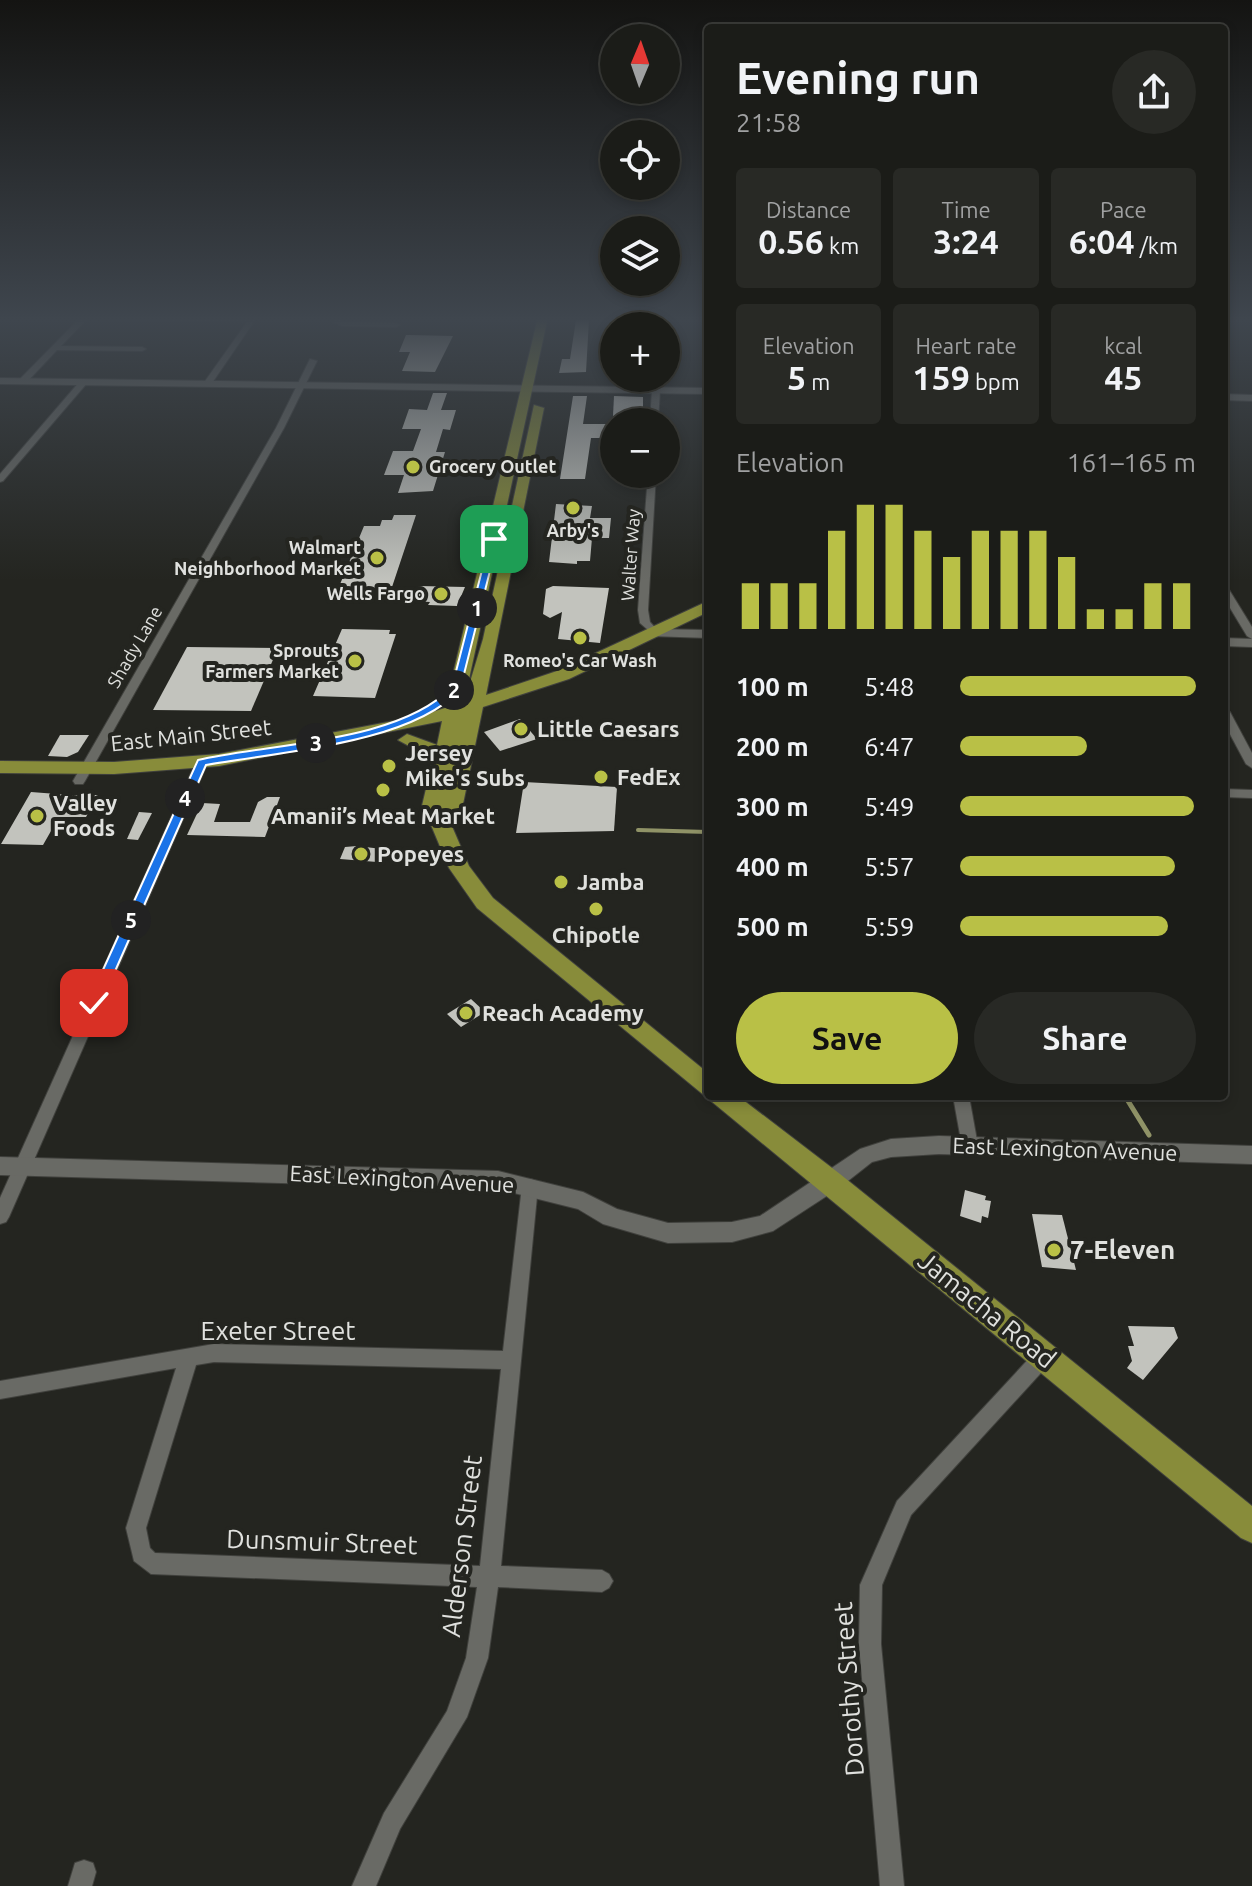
<!DOCTYPE html>
<html lang="en">
<head>
<meta charset="utf-8">
<style>
	body { margin:0; font-family:Ubuntu,sans-serif; background:#282925; color:#f1f3f6; height:100vh; display:flex; flex-direction:column; font-size:30px; white-space:nowrap }
	* { box-sizing:border-box; margin:0 }
	p { font-size:26px; color:#a0a1a2 }
	.icon { flex:none; width:44px; height:44px; fill:none; stroke:currentColor; stroke-width:2; stroke-linecap:round; stroke-linejoin:round }
	.map { position:relative; flex:1; overflow:hidden }
	.sheet { position:absolute; left:704px; top:24px; width:524px; height:1076px; display:flex; flex-direction:column; background:#1b1c18; border-radius:8px; box-shadow:0 4px 12px #0003,0 0 0 2px #393a37 }
	.sheet>* { flex:none }
	.needle { width:52px; rotate:2deg }
	.buttons { position:absolute; left:600px; top:24px; display:grid; gap:16px }
	.buttons a { display:grid; place-items:center; width:80px; height:80px; border-radius:50%; background:#1b1c18; box-shadow:0 4px 12px #0003,0 0 0 2px #393a37; font-size:40px }
	.pin { position:absolute; display:grid; place-items:center; width:68px; height:68px; color:#fff; margin:-34px; border-radius:16px; box-shadow:0 4px 12px #0006 }
	.km { position:absolute; width:40px; height:40px; margin:-20px; border-radius:50%; background:#222; color:#fff; font-size:22px; line-height:40px; text-align:center }
	.round { display:grid; place-items:center; flex:none; width:84px; height:84px; border-radius:42px; background:#282925 }
	.overview { display:flex; align-items:center; justify-content:space-between; height:136px; padding:0 32px }
	h1 { font-size:44px; font-weight:700; line-height:60px }
	.figures { display:grid; grid-template-columns:repeat(3,1fr); gap:12px; height:136px; padding:8px 32px }
	.figures div { display:grid; align-content:center; border-radius:8px; background:#282925; text-align:center }
	.figures b { font-size:34px; font-weight:700 }
	.figures small { font-size:22px; font-weight:400 }
	.figures p { font-size:22px }
	.chart { height:224px; padding:16px 32px }
	.chart p { display:flex; justify-content:space-between }
	.chart svg { width:100%; height:144px; margin-top:8px; stroke:#b9c046; stroke-width:6 }
	.primary-button { display:flex; gap:16px; margin-top:auto; padding:16px 32px }
	.primary-button a { flex:1; height:92px; border-radius:48px; background:#b9c046; color:#111; font-size:32px; font-weight:700; line-height:92px; text-align:center }
	.primary-button a+a { background:#282925; color:#f1f3f6 }
	ul { padding:0 32px; list-style:none; font-size:26px }
	li { display:grid; grid-template-columns:128px 96px 1fr; align-items:center; height:60px }
	li i { height:20px; border-radius:10px; background:#b9c046 }
	.map>svg:first-child { display:block }
	.lines { fill:none; stroke-linecap:round; stroke-linejoin:round }
	.stream-far1 { stroke:#909367; stroke-width:4 }
	.stream { stroke:#909367; stroke-width:5 }
	.building { fill:#c2c3bd }
	.minor-casing { stroke:#40413d; stroke-width:2 }
	.tertiary-casing { stroke:#40413d; stroke-width:2 }
	.primary-casing { stroke:#40413d; stroke-width:2 }
	.minor { fill:#696a65; fill-rule:evenodd }
	.tertiary { fill:#696a65; fill-rule:evenodd }
	.primary { fill:#888c3a; fill-rule:evenodd }
	.route { fill:#1a73e8; stroke:#fff; stroke-width:2 }
	.poi-dot { fill:#b9c046; stroke:#242520; stroke-width:3 }
	.labels { text-anchor:middle; stroke-width:8; stroke-linejoin:round; paint-order:stroke }
	.far-poi-label { font-size:18px; font-weight:bold; fill:#e0e1de; stroke:#242520; text-anchor:end }
	.far-street-label { font-size:18px; fill:#e0e1de; stroke:#242520 }
	.poi-label { font-size:22px; font-weight:bold; fill:#e0e1de; stroke:#242520; text-anchor:start }
	.street-label { font-size:22px; fill:#e0e1de; stroke:#242520 }
	.near-poi-label { font-size:26px; font-weight:bold; fill:#e0e1de; stroke:#242520; text-anchor:start }
	.near-street-label { font-size:26px; fill:#e0e1de; stroke:#242520 }
</style>
</head>
<body>
<div class="map">
<svg width="1252" height="1886" viewBox="0 0 1252 1886">
	<rect width="100%" height="100%" fill="#242520"/>
	<g class="lines">
		<polyline class="stream-far1" points="638,830 708,832"/>
		<polyline class="stream" points="1125,1096 1149,1135"/>
	</g>
	<g class="building">
		<polygon points="576,320 589,320 586,372 559,373 562,359 570,359"/>
		<polygon points="406,335 410,335 453,336 435,372 402,371 410,352 399,352"/>
		<polygon points="433,393 447,393 441,410 456,410 450,430 443,429 436,452 445,452 433,491 398,493 404,475 384,475 393,451 413,451 421,429 402,429 409,409 427,410"/>
		<polygon points="573,396 587,396 583,424 608,424 606,438 591,438 585,479 560,479"/>
		<polygon points="614,396 643,397 643,416 613,416"/>
		<polygon points="556,504 592,506 590,518 611,518 609,538 592,538 590,561 577,561 577,564 549,562"/>
		<polygon points="394,515 416,515 391,590 352,590 350,594 336,594 364,526 380,526 382,520 392,520"/>
		<polygon points="419,586 465,587 457,606 428,605 430,602 414,601"/>
		<polygon points="553,586 609,588 600,643 558,639 562,612 550,618 543,614 546,589"/>
		<polygon points="342,629 390,630 389,634 396,634 375,698 313,696"/>
		<polygon points="187,647 278,648 251,711 153,710"/>
		<polygon points="520,719 537,739 500,751 484,732"/>
		<polygon points="60,735 89,735 78,752 67,757 48,756"/>
		<polygon points="524,782 617,787 614,831 516,833"/>
		<polygon points="31,792 70,795 98,795 86,817 59,817 43,845 1,844"/>
		<polygon points="267,797 280,797 265,837 187,835 202,803 220,804 214,822 250,822 258,802"/>
		<polygon points="139,812 152,813 138,840 127,839"/>
		<polygon points="357,846 382,849 377,862 340,859 345,847"/>
		<polygon points="471,999 485,1012 461,1027 447,1014"/>
		<polygon points="965,1190 986,1196 985,1200 991,1201 988,1218 982,1216 981,1223 960,1216"/>
		<polygon points="1032,1214 1062,1215 1076,1270 1042,1267"/>
		<polygon points="1128,1326 1174,1327 1178,1338 1143,1380 1127,1368 1132,1361 1128,1346 1134,1346"/>
	</g>
	<g class="lines">
		<defs>
			<g id="minor">
				<polygon points="81,317 250,318 257,317 210,386 203,384 247,322 87,319 61,346 142,347 146,349 142,351 57,350 25,384 19,384 19,380"/>
				<polygon points="336,317 342,317 340,321 343,322 396,323 400,325 396,327 342,326 333,322"/>
				<rect x="1224" y="317" width="28" height="2"/>
				<polygon points="310,359 317,361 284,428 85,781 83,784 75,784 73,781 276,428"/>
				<polygon points="81,380 88,382 3,481 0,482 0,474"/>
				<polygon points="656,388 660,390 658,422 650,422 652,390"/>
				<polygon points="648,474 656,474 648,610 650,622 660,633 655,636 640,623 638,610"/>
				<polygon points="1224,587 1228,588 1252,627 1252,639 1247,636 1224,598"/>
				<polygon points="1224,709 1230,712 1252,753 1252,768 1246,764 1224,723"/>
				<polygon points="202,758 208,762 9,1217 6,1222 0,1224 0,1198 196,762"/>
				<polygon points="1224,789 1252,790 1252,798 1224,797"/>
				<polygon points="953,1096 969,1096 978,1146 976,1151 970,1153 964,1151 962,1146"/>
				<path d="M530,1179l6,2 2,5 -37,380 101,4 7,4 4,7 -4,7 -7,4 -104,-5 -10,71 -21,59 -67,112 -24,57h-24l32,-73 63,-102 19,-53 11,-71 -326,-13 -17,-13 -8,-33 50,-160 -176,31v-18l214,-37 289,7 19,-165 2,-5zM214,1362l287,7 -21,197 -325,-13 -5,-5 -4,-20 50,-163z"/>
				<polygon points="1043,1348 1050,1351 1052,1357 1050,1363 911,1515 882,1585 881,1644 904,1886 880,1886 859,1644 860,1585 897,1501 1036,1351"/>
				<polygon points="84,1860 93,1863 96,1872 92,1886 68,1886 75,1863"/>
			</g>
			<g id="tertiary">
				<polygon points="0,378 708,388 708,394 0,384"/>
				<polygon points="1224,394 1252,395 1252,401 1224,400"/>
				<polygon points="655,629 708,630 708,638 650,636 650,630"/>
				<polygon points="1224,638 1252,639 1252,647 1224,646"/>
				<polygon points="939,1136 1252,1146 1252,1164 939,1154 891,1157 872,1162 839,1188 773,1231 732,1242 668,1243 603,1224 578,1209 498,1189 0,1175 0,1157 498,1171 583,1192 617,1209 668,1223 732,1222 760,1216 860,1149 891,1139"/>
			</g>
			<polygon id="primary" points="538,317 548,317 464,702 483,639 534,405 544,408 486,695 557,671 708,601 708,612 569,679 483,707 462,809 451,824 469,866 493,898 708,1073 708,1096 738,1096 840,1174 1252,1506 1252,1543 1241,1538 477,908 449,868 431,825 421,810 433,759 398,740 407,734 437,745 442,721 219,766 114,774 0,773 0,761 114,762 219,754 420,716 445,708"/>
		</defs>
		<use href="#minor" class="minor-casing"/>
		<use href="#tertiary" class="tertiary-casing"/>
		<use href="#primary" class="primary-casing"/>
		<use href="#minor" class="minor"/>
		<use href="#tertiary" class="tertiary"/>
		<use href="#primary" class="primary"/>
	</g>
	<linearGradient id="sky" x2="0" y2="1"><stop stop-color="#141412"/><stop offset="0.55" stop-color="#3f464e"/><stop offset="1" stop-color="#3f464e" stop-opacity="0"/></linearGradient>
	<rect width="1252" height="581" fill="url(#sky)"/>
	<path class="route" d="M494,536l4,3 -38,151c-50,54 -182,62 -254,75l-105,238 -2,3h-9l-2,-3 110,-243c73,-17 200,-17 254,-73l38,-148z"/>
	<g class="poi-dot">
		<circle cx="413" cy="467" r="8"/>
		<circle cx="573" cy="508" r="8"/>
		<circle cx="377" cy="558" r="8"/>
		<circle cx="441" cy="594" r="8"/>
		<circle cx="580" cy="638" r="8"/>
		<circle cx="355" cy="661" r="8"/>
		<circle cx="521" cy="729" r="8"/>
		<circle cx="389" cy="766" r="8"/>
		<circle cx="601" cy="777" r="8"/>
		<circle cx="383" cy="790" r="8"/>
		<circle cx="37" cy="816" r="8"/>
		<circle cx="361" cy="854" r="8"/>
		<circle cx="561" cy="882" r="8"/>
		<circle cx="596" cy="909" r="8"/>
		<circle cx="466" cy="1013" r="8"/>
		<circle cx="1054" cy="1250" r="8"/>
	</g>
	<g class="labels">
		<g class="far-poi-label">
			<text x="429" y="473" text-anchor="start">Grocery Outlet</text>
			<text x="573" y="537" text-anchor="middle">Arby's</text>
			<text x="361" y="554">Walmart<tspan x="361" dy="21">Neighborhood Market</tspan></text>
			<text x="425" y="600">Wells Fargo</text>
			<text x="339" y="657">Sprouts<tspan x="339" dy="21">Farmers Market</tspan></text>
			<text x="580" y="667" text-anchor="middle">Romeo's Car Wash</text>
		</g>
		<g class="far-street-label">
			<text transform="translate(631 555) rotate(-86)" y="6">Walter Way</text>
			<text transform="translate(135 647) rotate(-60)" y="6">Shady Lane</text>
		</g>
		<g class="poi-label">
			<text x="537" y="737">Little Caesars</text>
			<text x="405" y="761">Jersey<tspan x="405" dy="25">Mike's Subs</tspan></text>
			<text x="617" y="785">FedEx</text>
			<text x="53" y="811">Valley<tspan x="53" dy="25">Foods</tspan></text>
			<text x="383" y="824" text-anchor="middle">Amanii’s Meat Market</text>
			<text x="377" y="862">Popeyes</text>
			<text x="577" y="890">Jamba</text>
			<text x="596" y="943" text-anchor="middle">Chipotle</text>
			<text x="482" y="1021">Reach Academy</text>
		</g>
		<g class="street-label">
			<text transform="translate(191 735) rotate(-6)" y="8">East Main Street</text>
			<text transform="translate(1065 1149) rotate(2)" y="8">East Lexington Avenue</text>
			<text transform="translate(402 1179) rotate(3)" y="8">East Lexington Avenue</text>
		</g>
		<g class="near-poi-label">
			<text x="1070" y="1259">7-Eleven</text>
		</g>
		<g class="near-street-label">
			<text transform="translate(987 1310) rotate(39)" y="9">Jamacha Road</text>
			<text x="278" y="1340">Exeter Street</text>
			<text transform="translate(322 1542) rotate(2)" y="9">Dunsmuir Street</text>
			<text transform="translate(462 1546) rotate(-83)" y="9">Alderson Street</text>
			<text transform="translate(849 1689) rotate(-94)" y="9">Dorothy Street</text>
		</g>
	</g>
</svg>
<div class="buttons">
<a><svg class="needle" viewBox="-14 -14 28 28"><path d="M0-13l5 13h-10z" fill="#e53935"/><path d="M0 13l5-13h-10z" fill="#a0a1a2"/></svg></a>
<a><svg class="icon" aria-label="locate" viewBox="0 0 24 24"><circle cx="12" cy="12" r="6"/><path d="M12 2v4M12 18v4M2 12h4M18 12h4"/></svg></a>
<a><svg class="icon" aria-label="layers" viewBox="0 0 24 24"><path d="M12 4l9 5-9 5-9-5zM3 14l9 5 9-5"/></svg></a>
<a>+</a>
<a>−</a>
</div>
<div class="pin" style="left:494px;top:539px;background:#1e9e55"><svg class="icon" aria-label="arrive" viewBox="0 0 24 24"><path d="M6 21V4h12l-3 4 3 4H6"/></svg></div>
<div class="pin" style="left:94px;top:1003px;background:#d93025"><svg class="icon" aria-label="check" viewBox="0 0 24 24"><path d="M5 12l5 5 9-10"/></svg></div>
<b class="km" style="left:477px;top:608px">1</b>
<b class="km" style="left:454px;top:690px">2</b>
<b class="km" style="left:316px;top:743px">3</b>
<b class="km" style="left:185px;top:798px">4</b>
<b class="km" style="left:131px;top:920px">5</b>
<section class="sheet">
<div class="overview"><div><h1>Evening run</h1><p>21:58</p></div><a class="round"><svg class="icon" aria-label="share" viewBox="0 0 24 24"><path d="M12 15V3M7 8l5-5 5 5M5 13v7h14v-7"/></svg></a></div>
<div class="figures">
<div><p>Distance</p><b>0.56<small> km</small></b></div>
<div><p>Time</p><b>3:24</b></div>
<div><p>Pace</p><b>6:04<small> /km</small></b></div>
</div>
<div class="figures">
<div><p>Elevation</p><b>5<small> m</small></b></div>
<div><p>Heart rate</p><b>159<small> bpm</small></b></div>
<div><p>kcal</p><b>45</b></div>
</div>
<div class="chart"><p><span>Elevation</span>161–165 m</p>
<svg viewBox="0 0 160 44" preserveAspectRatio="none"><path d="M5 44V30M15 44V30M25 44V30M35 44V14M45 44V6M55 44V6M65 44V14M75 44V22M85 44V14M95 44V14M105 44V14M115 44V22M125 44V38M135 44V38M145 44V30M155 44V30"/></svg>
</div>
<ul>
<li><b>100 m</b>5:48<i style="width:100%"></i></li>
<li><b>200 m</b>6:47<i style="width:54%"></i></li>
<li><b>300 m</b>5:49<i style="width:99%"></i></li>
<li><b>400 m</b>5:57<i style="width:91%"></i></li>
<li><b>500 m</b>5:59<i style="width:88%"></i></li>
</ul>
<div class="primary-button"><a>Save</a><a>Share</a></div>
</section>
</div>
</body>
</html>
